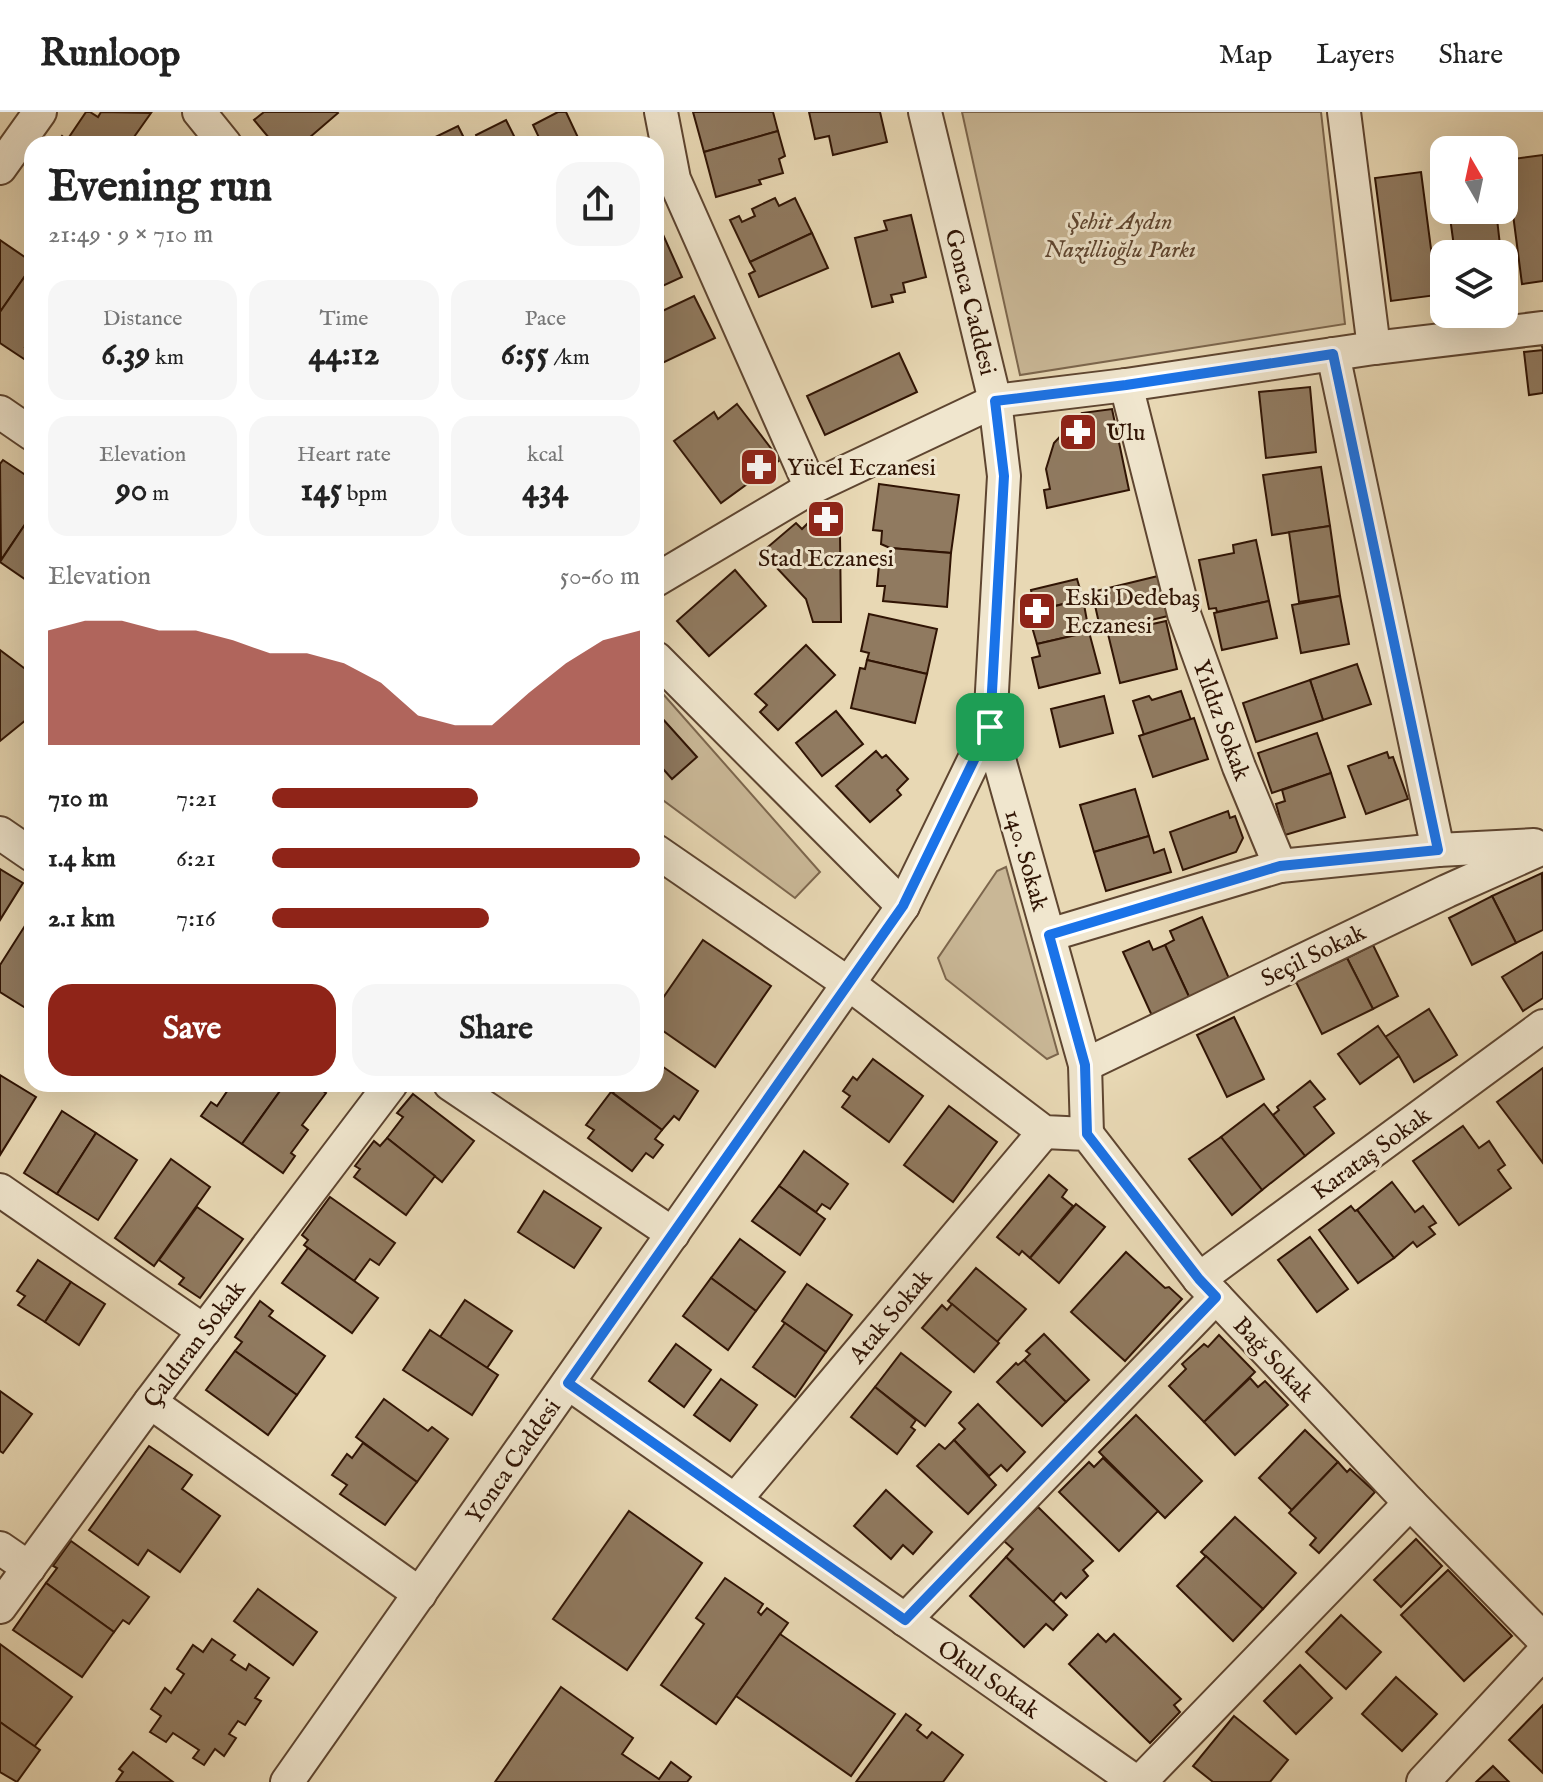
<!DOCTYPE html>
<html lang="en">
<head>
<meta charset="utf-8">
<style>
	body { margin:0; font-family:"IM FELL English",serif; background:#f6f6f6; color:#222; height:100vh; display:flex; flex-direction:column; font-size:30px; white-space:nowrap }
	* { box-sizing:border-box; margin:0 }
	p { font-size:26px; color:#767676 }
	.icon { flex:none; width:44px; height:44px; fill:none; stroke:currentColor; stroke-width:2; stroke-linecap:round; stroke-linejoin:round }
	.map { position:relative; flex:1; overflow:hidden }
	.panel { position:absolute; left:24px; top:24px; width:640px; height:956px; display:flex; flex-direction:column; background:#fff; border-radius:24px; box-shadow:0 8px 32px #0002 }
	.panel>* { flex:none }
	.needle { width:52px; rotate:351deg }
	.controls { position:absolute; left:1430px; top:24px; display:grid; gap:16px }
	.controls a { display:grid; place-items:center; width:88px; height:88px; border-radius:16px; background:#fff; box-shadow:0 8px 32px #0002; font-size:40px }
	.pin { position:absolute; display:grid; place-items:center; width:68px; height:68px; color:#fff; margin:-34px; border-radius:16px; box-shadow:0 4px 12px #0006 }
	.round { display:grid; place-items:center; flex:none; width:84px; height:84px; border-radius:24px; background:#f6f6f6 }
	.summary { display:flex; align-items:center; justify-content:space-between; height:136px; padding:0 24px }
	h1 { font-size:44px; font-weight:700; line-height:60px }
	.metrics { display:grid; grid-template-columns:repeat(3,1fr); gap:12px; height:136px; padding:8px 24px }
	.metrics div { display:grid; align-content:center; border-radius:20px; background:#f6f6f6; text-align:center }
	.metrics b { font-size:34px; font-weight:700 }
	.metrics small { font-size:22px; font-weight:400 }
	.metrics p { font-size:22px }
	.chart { height:224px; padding:16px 24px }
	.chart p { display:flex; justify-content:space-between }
	.chart svg { width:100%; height:144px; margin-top:8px; fill:#8f2418; opacity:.7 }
	.cta { display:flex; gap:16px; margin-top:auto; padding:16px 24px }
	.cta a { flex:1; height:92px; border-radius:24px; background:#8f2418; color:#fff; font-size:32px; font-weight:700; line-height:92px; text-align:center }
	.cta a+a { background:#f6f6f6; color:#222 }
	ul { padding:0 24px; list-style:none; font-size:26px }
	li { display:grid; grid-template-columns:128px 96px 1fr; align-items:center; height:60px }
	li i { height:20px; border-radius:10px; background:#8f2418 }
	header { display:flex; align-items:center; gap:48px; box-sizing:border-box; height:112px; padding:0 40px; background:#fff; border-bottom:2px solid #e0e0e0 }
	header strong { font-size:38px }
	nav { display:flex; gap:44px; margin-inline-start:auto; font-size:28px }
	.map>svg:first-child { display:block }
	.green { fill:#c9b796; stroke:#7c664d; stroke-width:2 }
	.building { fill:#907a60; stroke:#301404; stroke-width:2 }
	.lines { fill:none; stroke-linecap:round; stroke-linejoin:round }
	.street-casing { stroke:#5e4530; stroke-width:36 }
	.street { stroke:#f0e6ce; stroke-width:32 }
	.route-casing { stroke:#fff; stroke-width:16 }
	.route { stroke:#1a73e8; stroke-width:10 }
	.labels { text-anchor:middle; stroke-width:6; stroke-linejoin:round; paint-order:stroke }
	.park-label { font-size:24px; font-style:italic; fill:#5e4530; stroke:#f0e6ce }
	.street-label { font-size:24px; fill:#301404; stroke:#f0e6ce }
	.poi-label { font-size:24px; fill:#301404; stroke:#f0e6ce; text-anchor:start }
</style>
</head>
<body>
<header>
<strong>Runloop</strong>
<nav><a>Map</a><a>Layers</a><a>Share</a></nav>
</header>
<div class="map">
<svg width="1543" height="1670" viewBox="0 0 1543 1670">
	<rect width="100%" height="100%" fill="#e8d8b4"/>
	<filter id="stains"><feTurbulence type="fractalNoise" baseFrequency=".0025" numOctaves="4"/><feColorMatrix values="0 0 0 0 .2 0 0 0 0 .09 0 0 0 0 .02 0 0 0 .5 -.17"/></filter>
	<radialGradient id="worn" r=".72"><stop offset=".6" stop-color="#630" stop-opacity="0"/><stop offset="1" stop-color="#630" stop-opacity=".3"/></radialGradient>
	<g class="green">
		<polygon points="962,0 1321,0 1345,212 1020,263"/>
		<polygon points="656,574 820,760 795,786 656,683"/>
		<polygon points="1006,755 1058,942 1047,947 946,867 938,846 997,759"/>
	</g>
	<g class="building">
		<polygon points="86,0 90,0 98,5 101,0 151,1 129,32 56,32 62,24 67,28"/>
		<polygon points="264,0 337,0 338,1 302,32 274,32 254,8"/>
		<polygon points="558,0 566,0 581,32 542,32 533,13"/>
		<polygon points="693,0 773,0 778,19 704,40"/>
		<polygon points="809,0 880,0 887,30 833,43 829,24 815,27"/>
		<polygon points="506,8 518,32 472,32 478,29 476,23"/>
		<polygon points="458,14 467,32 421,32"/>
		<polygon points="778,19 785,44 779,47 783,61 759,68 761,72 716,85 704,40"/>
		<polygon points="1543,43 1543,169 1522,172 1506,48"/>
		<polygon points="1421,60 1437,183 1391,189 1375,66"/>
		<polygon points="775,86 779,94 795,86 812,121 750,150 730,108 739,104 742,110 755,104 752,97"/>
		<polygon points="1449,98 1496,98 1501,142 1455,142"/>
		<polygon points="911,103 926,165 903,171 905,180 891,183 893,190 872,195 855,126 887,118 884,109"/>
		<polygon points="656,107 682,165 656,177"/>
		<polygon points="812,121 828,156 759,185 749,162 755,159 750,150"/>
		<polygon points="0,128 32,150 32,154 0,200"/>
		<polygon points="32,154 32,225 25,235 31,238 24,247 0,231 0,200"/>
		<polygon points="694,184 715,226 656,254 656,202"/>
		<polygon points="1542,234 1543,234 1543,281 1529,283 1524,240 1543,238"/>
		<polygon points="899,241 917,280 825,323 807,284"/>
		<polygon points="1310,275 1316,340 1266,346 1259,280"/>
		<polygon points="737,292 780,348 721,391 674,329 714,300 718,307"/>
		<polygon points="1112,297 1129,378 1047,396 1044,378 1050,377 1046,357 1054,331 1068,316 1077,315 1075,307 1084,306 1082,301"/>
		<polygon points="3,348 30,366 26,372 32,376 32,402 1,448 0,352"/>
		<polygon points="1321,355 1330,414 1272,423 1263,363"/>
		<polygon points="879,372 959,383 951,441 890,436 881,432 882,419 873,418"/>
		<polygon points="819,400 840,423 841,510 813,510 806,487 762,440 796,411 802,417"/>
		<polygon points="32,402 32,472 0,450"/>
		<polygon points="1330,414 1340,484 1299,490 1289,420"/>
		<polygon points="1256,428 1269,489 1217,500 1216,496 1209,497 1199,448 1234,441 1233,433"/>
		<polygon points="890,436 951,441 947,495 883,489 885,474 877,474 880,442 890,442"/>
		<polygon points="735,458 766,494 709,544 677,509"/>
		<polygon points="1158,464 1168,504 1101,520 1092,480"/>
		<polygon points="1077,467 1083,487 1035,499 1031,478"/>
		<polygon points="1340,484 1349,532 1301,541 1292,493"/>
		<polygon points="1083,487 1089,520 1037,532 1028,501"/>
		<polygon points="1269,489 1277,526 1222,538 1214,501"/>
		<polygon points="869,502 937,517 927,562 867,548 869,541 861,539"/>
		<polygon points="1166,509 1177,557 1120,571 1108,522"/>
		<polygon points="1089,520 1100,561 1039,576 1032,546 1040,544 1037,532"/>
		<polygon points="806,533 835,563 778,618 760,600 767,593 755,582"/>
		<polygon points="0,538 32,562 32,603 0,629"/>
		<polygon points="867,548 927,562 915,611 851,596 860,556 865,557"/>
		<polygon points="1357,552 1371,592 1323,608 1310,568"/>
		<polygon points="1310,568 1323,608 1256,630 1243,591"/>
		<polygon points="1181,579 1191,608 1144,623 1133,589 1149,584 1152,588"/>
		<polygon points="1104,584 1113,621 1060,635 1051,597"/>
		<polygon points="836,599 863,632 822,664 796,631"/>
		<polygon points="661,605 697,645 672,667 656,649 656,609"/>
		<polygon points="1194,606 1208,647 1153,665 1139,624"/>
		<polygon points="1317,621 1331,661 1272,681 1258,641"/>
		<polygon points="876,639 882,646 886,643 908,667 897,678 901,683 870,710 836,674"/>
		<polygon points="1387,640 1389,646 1393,645 1408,687 1366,702 1348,654"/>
		<polygon points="1331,661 1345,705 1285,723 1276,692 1285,689 1282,678"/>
		<polygon points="1135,677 1149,724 1094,740 1080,693"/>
		<polygon points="1228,699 1230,706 1235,704 1243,726 1236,740 1183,758 1170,720"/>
		<polygon points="1149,724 1154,741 1164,737 1171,760 1106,779 1094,740"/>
		<polygon points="0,757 23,771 0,808"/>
		<polygon points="1542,761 1543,818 1516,831 1492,784"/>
		<polygon points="1492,784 1516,831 1472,853 1449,806"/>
		<polygon points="1202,805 1231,871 1191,889 1165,833 1174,828 1170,819"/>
		<polygon points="28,809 32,811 32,900 0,880 0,853"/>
		<polygon points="703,828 771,874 715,955 656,914 656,896"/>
		<polygon points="1149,829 1153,838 1165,833 1191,889 1153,906 1123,840"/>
		<polygon points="1373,833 1398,884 1373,897 1347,846"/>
		<polygon points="1543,840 1543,886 1523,899 1502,865"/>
		<polygon points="1347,846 1373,897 1322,922 1296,870"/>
		<polygon points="1429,897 1457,943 1414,970 1399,944 1385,925"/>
		<polygon points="1234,905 1264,967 1227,985 1197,923"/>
		<polygon points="1378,914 1399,944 1360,972 1338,942"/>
		<polygon points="873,947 923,984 889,1030 842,995 850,984 843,979 853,965 857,968"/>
		<polygon points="656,950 698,979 679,1008 674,1004 662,1018 613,981 620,972 656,972"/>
		<polygon points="1543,956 1543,1051 1497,990"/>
		<polygon points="0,963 36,985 0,1043"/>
		<polygon points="1310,969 1325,987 1314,995 1334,1021 1305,1044 1273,1003 1279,998 1277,995"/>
		<polygon points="232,972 285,972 242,1032 201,1004 211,990 217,994"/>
		<polygon points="285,972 313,972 326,981 302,1013 308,1018 291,1041 295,1044 283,1061 242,1032"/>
		<polygon points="611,980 662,1018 655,1027 663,1033 653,1046 646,1041 632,1059 588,1026 594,1018 586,1013"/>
		<polygon points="413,982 474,1029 442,1070 387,1026 403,1005 397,1001"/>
		<polygon points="1264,992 1305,1044 1262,1078 1221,1025"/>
		<polygon points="949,994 997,1030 953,1090 904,1053"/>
		<polygon points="62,999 96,1021 57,1082 24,1061"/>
		<polygon points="1463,1014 1479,1036 1489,1029 1505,1053 1498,1058 1511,1076 1459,1113 1413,1049"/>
		<polygon points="96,1021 137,1048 98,1108 57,1082"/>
		<polygon points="1221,1025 1262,1078 1232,1103 1189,1047"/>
		<polygon points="387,1026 435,1064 406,1103 354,1065 360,1057 355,1054 374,1029 380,1034"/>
		<polygon points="804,1039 848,1072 830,1097 822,1092 816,1100 779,1074"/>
		<polygon points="171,1047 210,1075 154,1154 115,1126"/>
		<polygon points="1049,1063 1067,1078 1062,1085 1073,1094 1030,1146 1022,1139 1019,1143 997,1125"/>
		<polygon points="1392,1070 1415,1100 1423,1094 1436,1111 1429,1115 1435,1122 1417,1135 1413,1130 1394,1146 1357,1098"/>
		<polygon points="779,1074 825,1107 800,1143 752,1109"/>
		<polygon points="544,1079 601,1116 574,1156 518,1120"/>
		<polygon points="330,1085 395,1131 379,1153 370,1147 354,1169 304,1133 308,1128 302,1123"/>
		<polygon points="1076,1092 1105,1115 1059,1171 1030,1146"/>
		<polygon points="1351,1094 1355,1099 1357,1098 1394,1146 1358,1171 1319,1118"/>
		<polygon points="197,1095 243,1127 200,1186 179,1172 184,1166 159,1148"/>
		<polygon points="1310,1125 1348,1177 1317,1200 1278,1148"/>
		<polygon points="740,1127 785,1160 756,1199 711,1166"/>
		<polygon points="308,1136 378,1186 352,1221 282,1171"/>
		<polygon points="1126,1140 1165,1176 1169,1175 1182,1187 1125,1249 1071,1200"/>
		<polygon points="38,1148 71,1170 45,1210 18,1193 25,1184 17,1179"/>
		<polygon points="976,1156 1026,1197 997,1230 948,1189"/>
		<polygon points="711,1166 756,1199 728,1238 683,1204"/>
		<polygon points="71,1170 105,1192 79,1233 45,1210"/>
		<polygon points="807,1172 852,1203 826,1240 782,1209"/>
		<polygon points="465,1188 512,1219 487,1256 440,1225"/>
		<polygon points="260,1189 273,1199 269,1204 325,1244 297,1283 235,1239 242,1230 235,1225"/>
		<polygon points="952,1192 999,1231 974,1260 922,1216 942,1193 947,1198"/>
		<polygon points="785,1211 826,1240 795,1285 753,1255"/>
		<polygon points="430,1218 498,1263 472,1303 403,1258"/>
		<polygon points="1044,1222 1089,1268 1066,1290 1024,1248 1030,1242 1026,1239"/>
		<polygon points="1219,1223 1255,1260 1204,1310 1169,1274 1186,1257 1182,1252 1204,1232 1208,1235"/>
		<polygon points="676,1232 711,1258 684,1295 649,1269"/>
		<polygon points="235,1239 297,1283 268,1323 206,1278"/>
		<polygon points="901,1241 951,1280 925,1314 875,1275"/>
		<polygon points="1024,1248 1066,1290 1042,1314 997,1270 1016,1251 1018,1253"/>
		<polygon points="1250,1266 1258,1275 1265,1269 1288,1293 1235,1343 1204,1310"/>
		<polygon points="721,1267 757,1293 730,1329 694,1303"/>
		<polygon points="875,1275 916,1308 911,1315 915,1318 897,1342 851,1305"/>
		<polygon points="0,1279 32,1302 3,1341 0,1339"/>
		<polygon points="384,1287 428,1319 432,1315 448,1327 417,1370 356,1325"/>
		<polygon points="978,1292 1025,1340 1007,1359 1001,1353 989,1364 954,1328 965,1317 959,1311"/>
		<polygon points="1136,1303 1202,1369 1165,1406 1099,1340"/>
		<polygon points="1305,1318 1338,1350 1292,1398 1259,1366"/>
		<polygon points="954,1328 996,1373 968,1402 917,1354 939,1332 945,1337"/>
		<polygon points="363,1331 417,1370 385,1413 340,1382 347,1373 332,1363 347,1342 352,1346"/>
		<polygon points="149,1334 192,1363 182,1377 220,1404 180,1460 148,1438 138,1453 89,1418"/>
		<polygon points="1103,1346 1158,1399 1119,1439 1059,1380 1089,1350 1094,1355"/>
		<polygon points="1338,1350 1347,1360 1350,1357 1375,1380 1319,1441 1310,1433 1316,1426 1289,1401"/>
		<polygon points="886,1378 932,1420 913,1442 903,1433 891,1447 854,1414"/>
		<polygon points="1038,1395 1093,1449 1083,1458 1088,1464 1066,1486 1061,1481 1053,1490 1006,1445 1013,1437 1004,1429"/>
		<polygon points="629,1399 702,1451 627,1558 553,1507"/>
		<polygon points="1235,1405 1296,1461 1263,1497 1201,1440"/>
		<polygon points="1416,1427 1442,1454 1401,1495 1374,1468"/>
		<polygon points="71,1429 149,1485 129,1512 123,1508 114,1520 46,1471 57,1456 53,1454"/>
		<polygon points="1206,1444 1263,1497 1233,1529 1177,1474"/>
		<polygon points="1006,1445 1067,1503 1053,1518 1046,1512 1024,1535 970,1484"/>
		<polygon points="1448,1458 1512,1524 1464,1569 1401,1503"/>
		<polygon points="725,1466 763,1492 758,1500 761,1503 767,1496 788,1511 716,1612 661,1573 704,1512 696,1506"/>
		<polygon points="46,1471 114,1520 82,1565 13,1518"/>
		<polygon points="258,1477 317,1520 293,1553 234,1509"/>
		<polygon points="1341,1503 1381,1540 1346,1577 1306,1540"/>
		<polygon points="780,1522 895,1602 851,1664 736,1584"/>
		<polygon points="1098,1522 1106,1530 1114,1522 1181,1587 1174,1593 1180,1600 1150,1631 1069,1552"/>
		<polygon points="212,1527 235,1543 231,1548 246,1558 249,1552 269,1566 255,1586 261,1589 245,1613 238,1609 229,1622 236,1626 224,1644 215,1637 204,1653 193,1646 199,1638 173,1621 166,1630 150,1620 161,1604 151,1597 165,1576 171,1581 184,1562 177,1557 193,1533 203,1540"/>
		<polygon points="0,1532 72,1585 34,1635 0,1610"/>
		<polygon points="1300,1553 1332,1586 1296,1622 1264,1589"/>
		<polygon points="1396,1565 1437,1602 1402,1639 1362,1602"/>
		<polygon points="561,1575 633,1626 622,1642 659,1667 671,1650 691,1665 687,1670 495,1670"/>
		<polygon points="1543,1593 1543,1661 1509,1628"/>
		<polygon points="906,1602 921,1613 917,1618 927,1626 932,1620 963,1643 943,1670 856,1670"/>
		<polygon points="1234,1604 1288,1648 1270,1670 1213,1670 1193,1654"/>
		<polygon points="0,1610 40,1638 17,1670 0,1660"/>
		<polygon points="133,1640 173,1670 116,1670 123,1660 119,1657"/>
		<polygon points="1493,1654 1509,1670 1476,1670"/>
	</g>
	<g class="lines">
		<defs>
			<g id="street">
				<polyline points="199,0 225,32"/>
				<polyline points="661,0 674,67 811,376"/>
				<polyline points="1344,0 1374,236"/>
				<polyline points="0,56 40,0"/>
				<polyline points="1333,242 1438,738"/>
				<polyline points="1126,273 1184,502 1239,655 1280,754"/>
				<polyline points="0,300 32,322"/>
				<polyline points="656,468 811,376 995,289 1126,273 1374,236 1543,216"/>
				<polyline points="656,546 903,794"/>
				<polyline points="990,615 1085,953 1087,1022"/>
				<polyline points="0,721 32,743"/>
				<polyline points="656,739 849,872 1044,1020 1087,1022 1199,1167 1410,1391 1543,1527"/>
				<polyline points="1049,823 1280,754 1438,738 1534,733"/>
				<polyline points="1085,953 1447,779 1543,736"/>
				<polyline points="450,972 673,1122"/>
				<polyline points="0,1078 204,1219"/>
				<polyline points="1199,1167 1543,914"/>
				<polyline points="568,1271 1136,1670"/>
				<polyline points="150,1290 420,1482"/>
				<polyline points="735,1388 1044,1020"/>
				<polyline points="0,1436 29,1456"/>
				<polyline points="0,1495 150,1290 391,972"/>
				<polyline points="905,1508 1216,1185"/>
				<polyline points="287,1670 903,794 990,615 1004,364 995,289 925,0"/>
				<polyline points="1140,1670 1410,1391"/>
				<polyline points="1423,1670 1543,1541"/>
			</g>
		</defs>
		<use href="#street" class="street-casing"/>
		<use href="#street" class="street"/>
	</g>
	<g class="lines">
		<defs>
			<polygon id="route" points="1333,242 1438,738 1280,754 1049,823 1085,953 1087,1022 1199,1167 1216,1185 905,1508 568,1271 903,794 990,615 1004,364 995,289 1126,273"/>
		</defs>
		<use href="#route" class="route-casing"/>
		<use href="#route" class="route"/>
	</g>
	<defs>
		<symbol id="pharmacy-square" viewBox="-11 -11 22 22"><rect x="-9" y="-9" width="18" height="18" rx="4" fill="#8f2418" stroke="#f0e6ce"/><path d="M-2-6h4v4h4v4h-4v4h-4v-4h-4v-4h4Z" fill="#fff"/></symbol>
	</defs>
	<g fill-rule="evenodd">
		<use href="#pharmacy-square" x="1056" y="298" width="44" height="44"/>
		<use href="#pharmacy-square" x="737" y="333" width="44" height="44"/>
		<use href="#pharmacy-square" x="804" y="385" width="44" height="44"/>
		<use href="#pharmacy-square" x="1015" y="477" width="44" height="44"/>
	</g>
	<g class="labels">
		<g class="park-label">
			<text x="1120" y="117">Şehit Aydın<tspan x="1120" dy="28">Nazillioğlu Parkı</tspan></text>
		</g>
		<g class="street-label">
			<text transform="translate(971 190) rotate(76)" y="8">Gonca Caddesi</text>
			<text transform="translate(1222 608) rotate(70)" y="8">Yıldız Sokak</text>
			<text transform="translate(1027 748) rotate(74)" y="8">140. Sokak</text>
			<text transform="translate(1313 843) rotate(-26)" y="8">Seçil Sokak</text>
			<text transform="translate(1371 1041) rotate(-36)" y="8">Karataş Sokak</text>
			<text transform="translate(890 1204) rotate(-50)" y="8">Atak Sokak</text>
			<text transform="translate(194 1232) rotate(-53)" y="8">Çaldıran Sokak</text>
			<text transform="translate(1274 1247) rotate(47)" y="8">Bağ Sokak</text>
			<text transform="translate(513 1349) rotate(-55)" y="8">Yonca Caddesi</text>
			<text transform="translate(989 1567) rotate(35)" y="8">Okul Sokak</text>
		</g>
		<g class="poi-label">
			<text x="1106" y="328">Ulu</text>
			<text x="787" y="363">Yücel Eczanesi</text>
			<text x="826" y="454" text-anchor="middle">Stad Eczanesi</text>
			<text x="1065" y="493">Eski Dedebaş<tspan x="1065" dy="28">Eczanesi</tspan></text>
		</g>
	</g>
	<rect width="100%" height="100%" filter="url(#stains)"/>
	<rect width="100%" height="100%" fill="url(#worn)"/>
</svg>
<div class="controls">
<a><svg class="needle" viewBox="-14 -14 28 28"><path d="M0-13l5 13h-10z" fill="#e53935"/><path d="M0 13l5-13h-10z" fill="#767676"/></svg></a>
<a><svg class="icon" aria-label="layers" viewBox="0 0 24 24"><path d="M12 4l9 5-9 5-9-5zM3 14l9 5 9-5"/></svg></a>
</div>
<div class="pin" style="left:990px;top:615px;background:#1e9e55"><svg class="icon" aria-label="arrive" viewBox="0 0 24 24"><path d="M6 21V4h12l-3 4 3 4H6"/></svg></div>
<section class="panel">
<div class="summary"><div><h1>Evening run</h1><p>21:49 · 9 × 710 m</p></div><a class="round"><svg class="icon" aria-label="share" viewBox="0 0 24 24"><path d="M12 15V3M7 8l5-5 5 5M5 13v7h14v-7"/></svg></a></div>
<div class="metrics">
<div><p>Distance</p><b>6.39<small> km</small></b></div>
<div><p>Time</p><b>44:12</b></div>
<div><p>Pace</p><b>6:55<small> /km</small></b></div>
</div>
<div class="metrics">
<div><p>Elevation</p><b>90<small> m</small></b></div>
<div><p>Heart rate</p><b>145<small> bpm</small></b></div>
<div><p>kcal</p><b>434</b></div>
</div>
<div class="chart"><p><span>Elevation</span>50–60 m</p>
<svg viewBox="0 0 160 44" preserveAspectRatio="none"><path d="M0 44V9L10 6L20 6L30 9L40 9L50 12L60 16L70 16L80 19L90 25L100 35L110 38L120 38L130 28L140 19L150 12L160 9V44z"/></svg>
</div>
<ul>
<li><b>710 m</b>7:21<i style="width:56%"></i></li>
<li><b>1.4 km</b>6:21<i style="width:100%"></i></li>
<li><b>2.1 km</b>7:16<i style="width:59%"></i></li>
</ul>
<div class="cta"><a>Save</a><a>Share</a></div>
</section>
</div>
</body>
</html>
